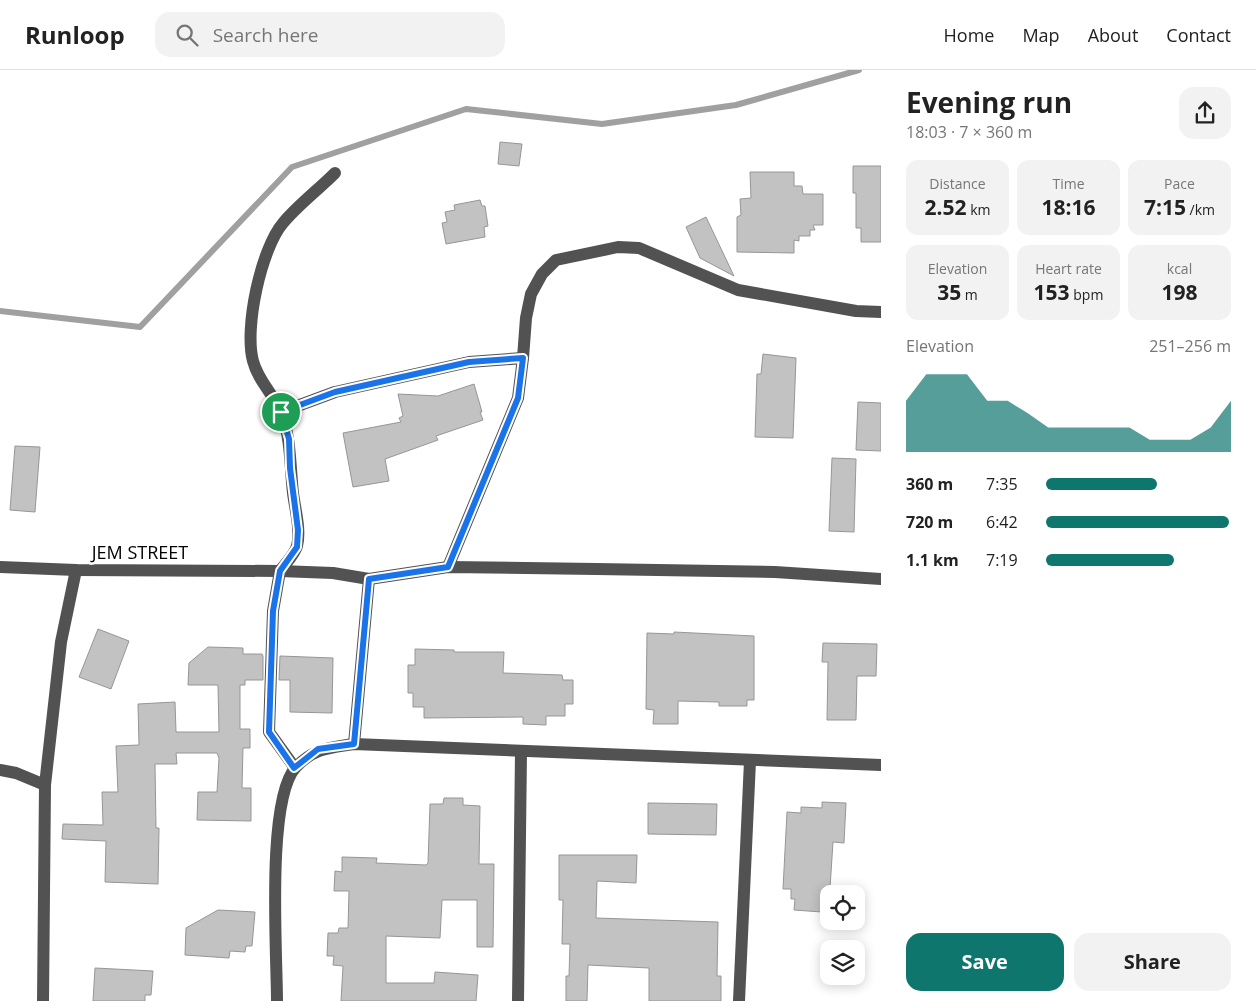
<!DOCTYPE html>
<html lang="en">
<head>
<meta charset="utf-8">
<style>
	body { margin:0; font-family:"Open Sans",sans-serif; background:#f2f2f2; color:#222; height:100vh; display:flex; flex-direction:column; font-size:19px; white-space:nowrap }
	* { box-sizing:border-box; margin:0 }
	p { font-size:16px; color:#767676 }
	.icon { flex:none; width:28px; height:28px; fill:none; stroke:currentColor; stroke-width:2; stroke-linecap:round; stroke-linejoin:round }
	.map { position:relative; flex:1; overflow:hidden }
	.sheet { display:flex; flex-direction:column; background:#fff; width:375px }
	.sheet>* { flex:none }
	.buttons { position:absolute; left:820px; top:815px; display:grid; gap:10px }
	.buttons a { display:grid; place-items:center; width:45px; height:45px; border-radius:10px; background:#fff; box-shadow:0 2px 12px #0003; font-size:25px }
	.pin { position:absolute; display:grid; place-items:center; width:42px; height:42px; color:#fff; margin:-21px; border:2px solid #fff; border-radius:50%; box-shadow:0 1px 5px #0007 }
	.round { display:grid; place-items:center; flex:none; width:52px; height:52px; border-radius:15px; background:#f2f2f2 }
	.summary { display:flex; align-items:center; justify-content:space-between; height:85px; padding:0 25px }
	h1 { font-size:28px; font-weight:700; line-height:38px }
	.stats { display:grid; grid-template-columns:repeat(3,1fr); gap:8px; height:85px; padding:5px 25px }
	.stats div { display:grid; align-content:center; border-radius:12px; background:#f2f2f2; text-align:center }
	.stats b { font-size:21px; font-weight:700 }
	.stats small { font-size:14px; font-weight:400 }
	.stats p { font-size:14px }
	.chart { height:140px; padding:10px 25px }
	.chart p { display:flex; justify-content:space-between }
	.chart svg { width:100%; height:90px; margin-top:5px; fill:#0f766e; opacity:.7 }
	.action { display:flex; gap:10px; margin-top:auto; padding:10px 25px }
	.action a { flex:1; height:58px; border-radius:15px; background:#0f766e; color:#fff; font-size:20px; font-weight:700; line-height:58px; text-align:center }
	.action a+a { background:#f2f2f2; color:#222 }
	ul { padding:0 25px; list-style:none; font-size:16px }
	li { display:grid; grid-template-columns:80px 60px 1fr; align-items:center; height:38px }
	li i { height:12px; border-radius:6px; background:#0f766e }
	header { display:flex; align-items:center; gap:30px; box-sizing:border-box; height:70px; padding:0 25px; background:#fff; border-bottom:1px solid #e0e0e0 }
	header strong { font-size:24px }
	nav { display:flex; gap:28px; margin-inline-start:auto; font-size:18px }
	.search { width:350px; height:45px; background:#f2f2f2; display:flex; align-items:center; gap:12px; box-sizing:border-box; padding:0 18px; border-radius:15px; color:#767676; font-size:19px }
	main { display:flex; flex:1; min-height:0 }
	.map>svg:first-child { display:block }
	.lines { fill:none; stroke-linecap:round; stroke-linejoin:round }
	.stream { stroke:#a0a0a0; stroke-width:6 }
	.building { fill:#c2c2c2; stroke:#969696 }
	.minor { stroke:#525252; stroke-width:12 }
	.route-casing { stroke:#fff; stroke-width:10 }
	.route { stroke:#1a73e8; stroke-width:6 }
	.labels { text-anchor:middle; stroke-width:5; stroke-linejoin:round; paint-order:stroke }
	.street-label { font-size:18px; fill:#000; stroke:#fff }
</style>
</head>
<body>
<header>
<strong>Runloop</strong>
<div class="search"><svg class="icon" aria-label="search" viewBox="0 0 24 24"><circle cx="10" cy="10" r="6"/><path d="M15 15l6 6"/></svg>Search here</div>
<nav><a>Home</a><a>Map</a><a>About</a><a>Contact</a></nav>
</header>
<main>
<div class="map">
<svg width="881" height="931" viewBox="0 0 881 931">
	<rect width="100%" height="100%" fill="#fff"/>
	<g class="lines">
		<polyline class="stream" points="0,241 140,257 292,97 466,39 602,54 736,35 859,0"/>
	</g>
	<g class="building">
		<polygon points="500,72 522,74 519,96 498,94"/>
		<polygon points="853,96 881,96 881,172 861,172 861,158 856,158 856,123 853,123"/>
		<polygon points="750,102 794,102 794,116 802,116 803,124 823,124 823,155 813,155 815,160 810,160 810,166 799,166 799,171 794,170 794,183 737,182 737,147 741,145 740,129 751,128"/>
		<polygon points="480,130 482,136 485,136 488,156 484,157 485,167 446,174 442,153 447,152 445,142 455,140 454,135"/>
		<polygon points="706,147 734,206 700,188 686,157"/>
		<polygon points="763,284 796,288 793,368 755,367 757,304 761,304"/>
		<polygon points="474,314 482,342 480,342 483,350 436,366 438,370 385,389 389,411 353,417 343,363 401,352 399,348 403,346 398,324 438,326"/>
		<polygon points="858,332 881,333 881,381 856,380"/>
		<polygon points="15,376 40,377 35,442 10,440"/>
		<polygon points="832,388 856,389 854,462 829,461"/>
		<polygon points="98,559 129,571 111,619 79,607"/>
		<polygon points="674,562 754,566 754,630 747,630 747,636 719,636 719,632 678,631 678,654 653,654 654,640 646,639 647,563 674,564"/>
		<polygon points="823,573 877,574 876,606 857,606 856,650 827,650 828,592 822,592"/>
		<polygon points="208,577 243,578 243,584 262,584 263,586 263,610 245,610 245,615 240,615 240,659 250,659 250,678 243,678 242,718 251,718 251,751 197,750 198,722 217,722 219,688 217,683 176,683 177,694 155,694 156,758 159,758 158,814 105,812 106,771 62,769 63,754 103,755 102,722 118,722 116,676 139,675 138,634 175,632 176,662 219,662 218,615 188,615 189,593"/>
		<polygon points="415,579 454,580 454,582 504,582 503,603 562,605 563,610 573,610 573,634 565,634 565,646 546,646 546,655 523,654 523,647 424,648 424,637 413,637 413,623 408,623 408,595 415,595"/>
		<polygon points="280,586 333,588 332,643 290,642 290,610 279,610"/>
		<polygon points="444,728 463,728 463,735 480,736 479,794 494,794 493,877 477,877 477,830 442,830 440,868 386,866 386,913 434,913 435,902 478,905 476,931 341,931 343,896 333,895 334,886 327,886 328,863 338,863 339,858 348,858 349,821 334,821 335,801 342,802 342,787 377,788 376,793 426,795 428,793 430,734 443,734"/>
		<polygon points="822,732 846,733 844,773 833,772 830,818 824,817 822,842 794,840 795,829 791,829 791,819 783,819 787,742 801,743 801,737 822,738"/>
		<polygon points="648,733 717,734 716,765 648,764"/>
		<polygon points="559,785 637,785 636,813 597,811 596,848 718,852 717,906 721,906 721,931 649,931 649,898 588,895 587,931 566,931 566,906 569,906 570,874 562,874 563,830 559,830"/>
		<polygon points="218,840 255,842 252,876 246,876 245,882 230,881 229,888 185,885 186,858"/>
		<polygon points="95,898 153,901 151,925 145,925 145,931 93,931"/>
	</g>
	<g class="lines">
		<g class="minor">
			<path d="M335,103c-17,17 -37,32 -52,50 -22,26 -39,105 -30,138 5,20 22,35 29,53 9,26 8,52 11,79 2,16 8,37 4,53 -2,8 -12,18 -17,25l53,2 36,6 79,-12 148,2 179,3 106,7"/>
			<polyline points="281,342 335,322 469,292 523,288"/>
			<polyline points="0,497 76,500 280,501 273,541 269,662 295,698"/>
			<polyline points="448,497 518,328 523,288 526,248 531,224 542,204 556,190 618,177 639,178 738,220 856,241 881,242"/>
			<polyline points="354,674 369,509"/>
			<polyline points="0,700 16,703 45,715"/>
			<polyline points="43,931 45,715 61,572 76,500"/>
			<path d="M277,931c0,-47 -11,-202 19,-234 18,-19 33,-19 58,-23l527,21"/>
			<polyline points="518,931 521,682"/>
			<polyline points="739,931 750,691"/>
		</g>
	</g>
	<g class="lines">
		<defs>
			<polygon id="route" points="523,288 518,328 448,497 369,509 354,674 318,679 294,698 269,662 273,541 280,501 297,477 298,460 290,398 289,369 281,342 335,322 469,292"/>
		</defs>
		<use href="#route" class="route-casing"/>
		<use href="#route" class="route"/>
	</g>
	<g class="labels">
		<g class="street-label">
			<text x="140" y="489">JEM STREET</text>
		</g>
	</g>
</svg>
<div class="buttons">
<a><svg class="icon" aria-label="locate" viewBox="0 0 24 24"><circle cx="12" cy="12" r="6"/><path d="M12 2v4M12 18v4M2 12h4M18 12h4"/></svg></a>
<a><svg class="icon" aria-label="layers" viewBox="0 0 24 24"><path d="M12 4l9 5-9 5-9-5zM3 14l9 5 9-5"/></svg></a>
</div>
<div class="pin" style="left:281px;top:342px;background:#1e9e55"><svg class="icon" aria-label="arrive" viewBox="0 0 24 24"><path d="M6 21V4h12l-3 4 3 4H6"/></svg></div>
</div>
<section class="sheet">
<div class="summary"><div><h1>Evening run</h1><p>18:03 · 7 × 360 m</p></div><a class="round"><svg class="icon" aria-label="share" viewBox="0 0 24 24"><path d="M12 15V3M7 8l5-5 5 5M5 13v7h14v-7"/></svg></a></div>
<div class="stats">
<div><p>Distance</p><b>2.52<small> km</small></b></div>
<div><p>Time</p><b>18:16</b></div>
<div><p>Pace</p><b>7:15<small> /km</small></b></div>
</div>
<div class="stats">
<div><p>Elevation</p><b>35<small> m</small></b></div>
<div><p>Heart rate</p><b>153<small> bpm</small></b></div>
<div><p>kcal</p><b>198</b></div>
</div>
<div class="chart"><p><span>Elevation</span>251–256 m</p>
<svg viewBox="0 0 160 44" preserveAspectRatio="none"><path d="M0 44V19L10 6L20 6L30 6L40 19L50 19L60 25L70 32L80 32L90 32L100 32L110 32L120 38L130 38L140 38L150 32L160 19V44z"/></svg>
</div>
<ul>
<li><b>360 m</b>7:35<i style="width:60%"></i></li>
<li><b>720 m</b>6:42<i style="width:99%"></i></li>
<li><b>1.1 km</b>7:19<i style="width:69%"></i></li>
</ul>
<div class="action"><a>Save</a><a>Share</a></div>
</section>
</main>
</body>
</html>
